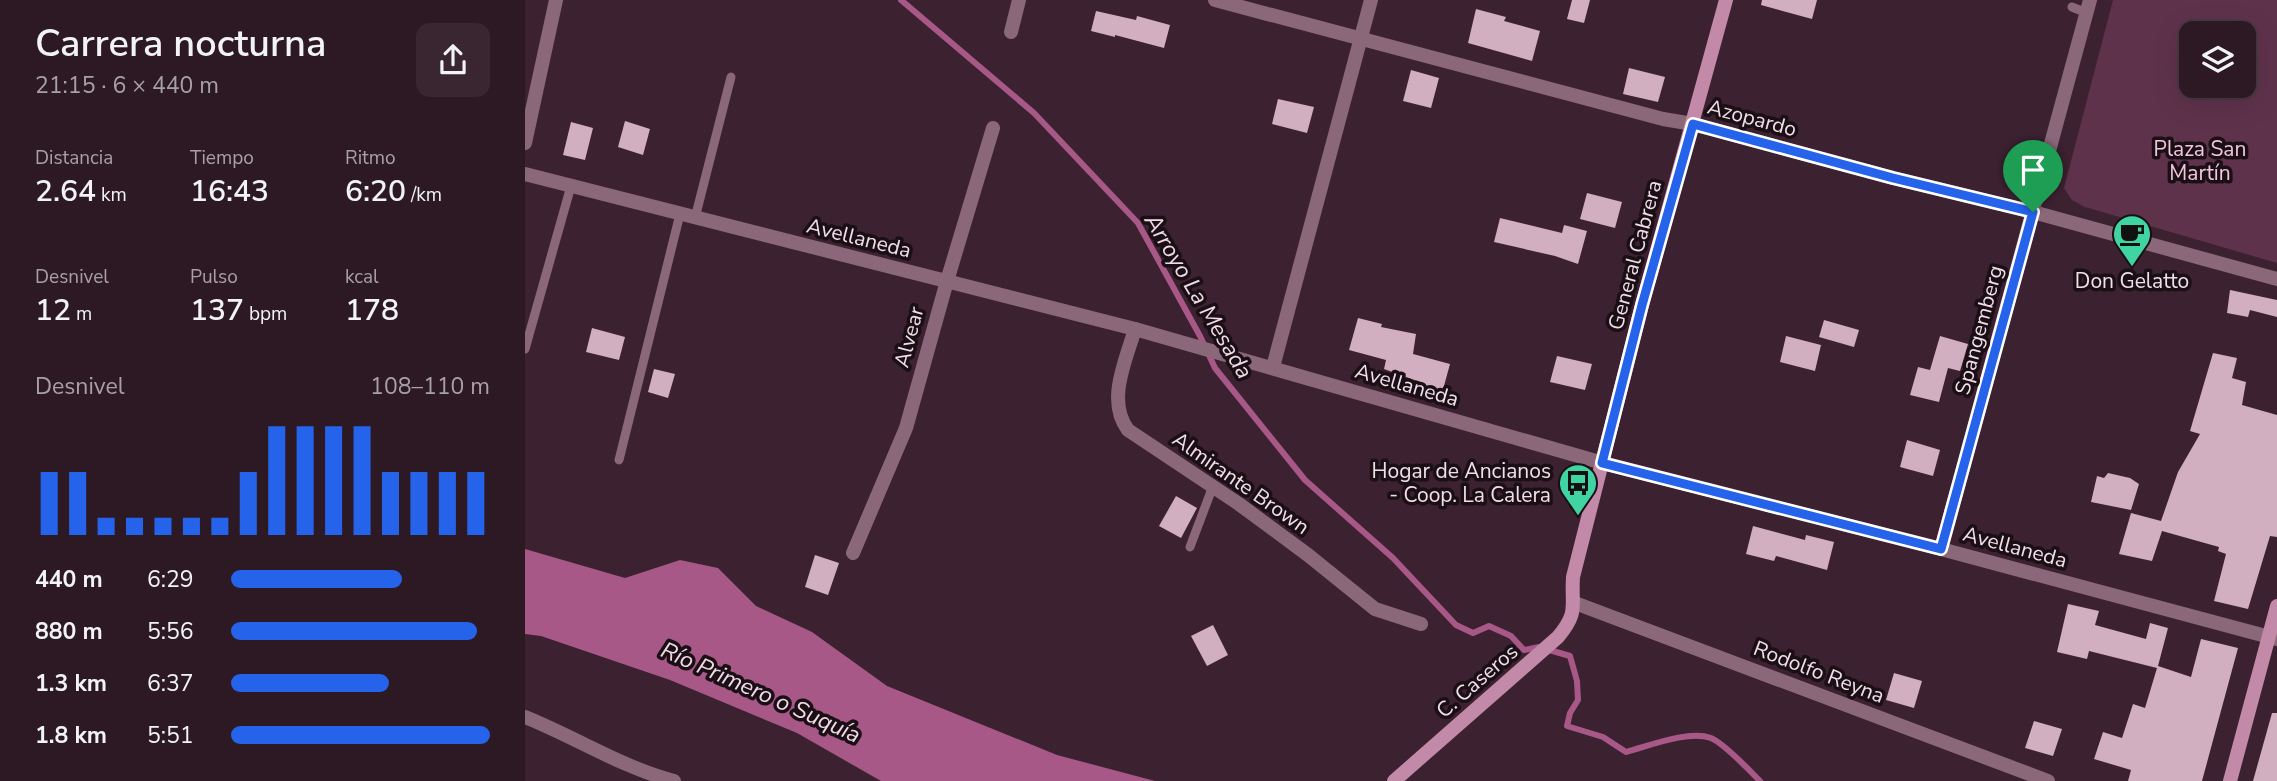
<!DOCTYPE html>
<html lang="es">
<head>
<meta charset="utf-8">
<style>
	body { margin:0; font-family:"Nunito Sans",sans-serif; background:#392631; color:#f1f3f6; height:100vh; display:flex; flex-direction:column; font-size:26px; white-space:nowrap }
	* { box-sizing:border-box; margin:0 }
	p { font-size:23px; color:#a7a0a6 }
	.icon { flex:none; width:38px; height:38px; fill:none; stroke:currentColor; stroke-width:2; stroke-linecap:round; stroke-linejoin:round }
	.map { position:relative; flex:1; overflow:hidden }
	.sheet { display:flex; flex-direction:column; background:#2d1924; width:525px }
	.sheet>* { flex:none }
	.buttons { position:absolute; left:1654px; top:21px; display:grid; gap:14px }
	.buttons a { display:grid; place-items:center; width:77px; height:77px; border-radius:14px; background:#2d1924; box-shadow:0 7px 28px #0002,0 0 0 2px #483841; font-size:35px }
	.pin { position:absolute; display:grid; place-items:center; width:60px; height:60px; color:#fff; margin:-72px -30px; border-radius:50% 50% 50% 0; rotate:-45deg; box-shadow:0 0 7px #0007 }
	.pin .icon { rotate:45deg }
	.round { display:grid; place-items:center; flex:none; width:74px; height:74px; border-radius:14px; background:#392631 }
	.headline { display:flex; align-items:center; justify-content:space-between; height:119px; padding:0 35px }
	h1 { font-size:38px; font-weight:600; line-height:52px }
	.stats { display:grid; grid-template-columns:repeat(3,1fr); gap:10px; height:119px; padding:7px 35px }
	.stats div { display:grid; align-content:center }
	.stats b { font-size:30px; font-weight:600 }
	.stats small { font-size:19px; font-weight:400 }
	.stats p { font-size:19px }
	.chart { height:196px; padding:14px 35px }
	.chart p { display:flex; justify-content:space-between }
	.chart svg { width:100%; height:126px; margin-top:7px; stroke:#2563eb; stroke-width:6 }
	ul { padding:0 35px; list-style:none; font-size:23px }
	li { display:grid; grid-template-columns:112px 84px 1fr; align-items:center; height:52px }
	li i { height:18px; border-radius:9px; background:#2563eb }
	main { display:flex; flex:1; min-height:0 }
	.map>svg:first-child { display:block }
	.green { fill:#5f324c; fill-rule:evenodd }
	.water { fill:#a85887 }
	.lines { fill:none; stroke-linecap:round; stroke-linejoin:round }
	.stream { stroke:#a85887; stroke-width:6 }
	.building { fill:#d2aec1 }
	.lane { stroke:#8b677a; stroke-width:9 }
	.street { stroke:#8b677a; stroke-width:14 }
	.secondary { stroke:#c289a8; stroke-width:14 }
	.route-casing { stroke:#fff; stroke-width:14 }
	.route { stroke:#2563eb; stroke-width:9 }
	.labels { text-anchor:middle; stroke-width:7; stroke-linejoin:round; paint-order:stroke }
	.street-label { font-size:21px; fill:#f1dee8; stroke:#1b0f16 }
	.park-label { font-size:21px; fill:#f3c6dd; stroke:#1b0f16 }
	.poi-label { font-size:21px; fill:#f1dee8; stroke:#1b0f16 }
	.water-label { font-size:23px; font-style:italic; fill:#f1dae6; stroke:#1b0f16 }
</style>
</head>
<body>
<main>
<section class="sheet">
<div class="headline"><div><h1>Carrera nocturna</h1><p>21:15 · 6 × 440 m</p></div><a class="round"><svg class="icon" aria-label="share" viewBox="0 0 24 24"><path d="M12 15V3M7 8l5-5 5 5M5 13v7h14v-7"/></svg></a></div>
<div class="stats">
<div><p>Distancia</p><b>2.64<small> km</small></b></div>
<div><p>Tiempo</p><b>16:43</b></div>
<div><p>Ritmo</p><b>6:20<small> /km</small></b></div>
</div>
<div class="stats">
<div><p>Desnivel</p><b>12<small> m</small></b></div>
<div><p>Pulso</p><b>137<small> bpm</small></b></div>
<div><p>kcal</p><b>178</b></div>
</div>
<div class="chart"><p><span>Desnivel</span>108–110 m</p>
<svg viewBox="0 0 160 44" preserveAspectRatio="none"><path d="M5 44V22M15 44V22M25 44V38M35 44V38M45 44V38M55 44V38M65 44V38M75 44V22M85 44V6M95 44V6M105 44V6M115 44V6M125 44V22M135 44V22M145 44V22M155 44V22"/></svg>
</div>
<ul>
<li><b>440 m</b>6:29<i style="width:66%"></i></li>
<li><b>880 m</b>5:56<i style="width:95%"></i></li>
<li><b>1.3 km</b>6:37<i style="width:61%"></i></li>
<li><b>1.8 km</b>5:51<i style="width:100%"></i></li>
</ul>
</section>
<div class="map">
<svg width="1752" height="781" viewBox="0 0 1752 781">
	<rect width="100%" height="100%" fill="#3c2130"/>
	<path class="green" d="M1588,0h164v263l-192,-56 -13,-7 -8,-12zM1718,33v53h-52v-53z"/>
	<polygon class="water" points="0,549 100,578 155,560 193,568 231,606 287,632 362,686 532,755 630,781 356,781 272,733 145,680 16,636 0,634"/>
	<g class="lines">
		<path class="stream" d="M376,0l133,113 104,110 62,113 15,32 90,112 88,78 63,67 17,8 16,-7 22,10 13,14 15,-3 31,9 7,25 1,19 -8,13 -3,13 36,11 23,15c23,-6 62,-22 85,-14 14,6 38,32 49,43"/>
	</g>
	<g class="building">
		<polygon points="1047,0 1065,0 1059,23 1042,19"/>
		<polygon points="1237,0 1292,0 1287,19 1236,5"/>
		<polygon points="951,9 981,17 979,21 1015,31 1007,61 943,43"/>
		<polygon points="571,11 611,20 612,16 645,25 639,48 590,35 590,37 566,31"/>
		<polygon points="1104,68 1140,77 1133,102 1098,94"/>
		<polygon points="886,70 914,78 906,108 878,101"/>
		<polygon points="753,99 789,107 782,133 747,124"/>
		<polygon points="100,121 125,129 118,155 93,147"/>
		<polygon points="46,122 68,128 60,160 38,155"/>
		<polygon points="1062,193 1097,202 1090,228 1055,219"/>
		<polygon points="975,218 1037,233 1039,225 1062,231 1053,264 1030,256 969,242"/>
		<polygon points="1705,290 1752,300 1752,317 1725,310 1723,317 1702,313"/>
		<polygon points="833,318 857,324 856,327 891,334 888,354 925,364 916,397 893,391 895,382 859,369 861,360 824,350"/>
		<polygon points="1299,320 1334,330 1329,347 1294,337"/>
		<polygon points="67,328 100,337 94,360 61,352"/>
		<polygon points="1261,336 1296,345 1290,371 1255,362"/>
		<polygon points="1415,336 1443,344 1435,371 1423,368 1414,402 1385,395 1393,367 1405,370"/>
		<polygon points="1688,353 1712,358 1707,378 1721,382 1717,405 1752,415 1752,537 1745,536 1723,609 1689,601 1701,554 1693,551 1694,547 1637,531 1627,561 1594,554 1606,513 1636,521 1653,472 1675,434 1665,431"/>
		<polygon points="1032,356 1067,364 1060,390 1025,382"/>
		<polygon points="129,369 150,374 143,398 123,392"/>
		<polygon points="1382,440 1415,450 1408,476 1375,467"/>
		<polygon points="1583,473 1605,478 1614,484 1606,510 1566,502 1572,476 1579,478"/>
		<polygon points="651,496 672,508 656,538 634,526"/>
		<polygon points="1228,526 1280,540 1281,535 1309,542 1302,570 1251,556 1249,561 1221,554"/>
		<polygon points="290,555 314,563 303,595 280,587"/>
		<polygon points="1543,604 1574,611 1570,625 1621,639 1625,623 1643,628 1633,666 1666,677 1676,639 1713,648 1677,781 1603,781 1606,770 1569,759 1578,732 1597,738 1608,704 1620,708 1632,668 1564,651 1562,659 1532,652"/>
		<polygon points="688,625 703,655 682,666 666,636"/>
		<polygon points="1369,673 1397,681 1389,708 1361,700"/>
		<polygon points="1747,713 1752,713 1752,781 1728,781"/>
		<polygon points="1509,721 1537,729 1528,756 1500,748"/>
	</g>
	<g class="lines">
		<g class="lane">
			<polyline points="1547,7 1562,13"/>
			<polyline points="170,218 206,77"/>
			<polyline points="0,349 46,186"/>
			<polyline points="94,460 155,214"/>
			<polyline points="665,547 688,486"/>
		</g>
		<g class="street">
			<polyline points="690,0 1138,119 1168,124 1368,178 1508,212 1752,279"/>
			<polyline points="486,32 494,0"/>
			<polyline points="0,143 31,0"/>
			<polyline points="0,174 610,329 1078,463 1416,549 1752,639"/>
			<path d="M610,329c-9,31 -29,72 -7,101l111,74 69,51 67,54 46,15"/>
			<polyline points="748,367 846,0"/>
			<polyline points="1416,549 1565,0"/>
			<polyline points="328,553 381,428 422,281 468,128"/>
			<polyline points="1050,603 1523,781"/>
			<path d="M0,717c50,20 96,50 149,64"/>
		</g>
		<g class="secondary">
			<path d="M869,781l164,-144c21,-25 13,-30 15,-60l69,-272 84,-305"/>
			<polyline points="1705,781 1752,606"/>
		</g>
	</g>
	<g class="lines">
		<defs>
			<polygon id="route" points="1168,124 1368,178 1508,212 1416,549 1077,463 1117,305"/>
		</defs>
		<use href="#route" class="route-casing"/>
		<use href="#route" class="route"/>
	</g>
	<defs>
		<symbol id="cafe-pin" viewBox="-11 -11 22 30"><path d="M0 17L-7.5 6A9.5 9.5 0 1 1 7.5 6Z" fill="#40d4a2" stroke="#1b0f16"/><path d="M-5.5-4.5H6V0H3Q3 3.5 0 3.5H-2.5Q-5.5 3.5-5.5 0ZM3-3.2v2h1.7v-2ZM-6 4.5H4V6H-6Z" fill="#111"/></symbol>
		<symbol id="bus-pin" viewBox="-11 -11 22 30"><path d="M0 17L-7.5 6A9.5 9.5 0 1 1 7.5 6Z" fill="#40d4a2" stroke="#1b0f16"/><path d="M-5-6H5V4H4V6H2V4H-2V6H-4V4H-5ZM-3.5-4V0h7V-4ZM-3.5 1.2v1.5H-2V1.2ZM2 1.2v1.5H3.5V1.2Z" fill="#111"/></symbol>
	</defs>
	<g fill-rule="evenodd">
		<use href="#cafe-pin" x="1585" y="212" width="44" height="60"/>
		<use href="#bus-pin" x="1031" y="461" width="44" height="60"/>
	</g>
	<g class="labels">
		<g class="street-label">
			<text transform="translate(1227 118) rotate(15)" y="7">Azopardo</text>
			<text transform="translate(334 238) rotate(14)" y="7">Avellaneda</text>
			<text transform="translate(1110 255) rotate(-75)" y="7">General Cabrera</text>
			<text transform="translate(1454 330) rotate(-75)" y="7">Spangemberg</text>
			<text transform="translate(384 337) rotate(-75)" y="7">Alvear</text>
			<text transform="translate(882 385) rotate(16)" y="7">Avellaneda</text>
			<text transform="translate(716 483) rotate(35)" y="7">Almirante Brown</text>
			<text transform="translate(1490 547) rotate(15)" y="7">Avellaneda</text>
			<text transform="translate(1294 672) rotate(21)" y="7">Rodolfo Reyna</text>
			<text transform="translate(952 681) rotate(-41)" y="7">C. Caseros</text>
		</g>
		<g class="park-label">
			<text x="1675" y="156">Plaza San<tspan x="1675" dy="24">Martín</tspan></text>
		</g>
		<g class="poi-label">
			<text x="1607" y="288">Don Gelatto</text>
			<text x="1026" y="478" text-anchor="end">Hogar de Ancianos<tspan x="1026" dy="24">- Coop. La Calera</tspan></text>
		</g>
		<g class="water-label">
			<text transform="translate(674 296) rotate(59)" y="8">Arroyo La Mesada</text>
			<text transform="translate(236 692) rotate(24)" y="8">Río Primero o Suquía</text>
		</g>
	</g>
</svg>
<div class="buttons">
<a><svg class="icon" aria-label="layers" viewBox="0 0 24 24"><path d="M12 4l9 5-9 5-9-5zM3 14l9 5 9-5"/></svg></a>
</div>
<div class="pin" style="left:1508px;top:212px;background:#1e9e55"><svg class="icon" aria-label="arrive" viewBox="0 0 24 24"><path d="M6 21V4h12l-3 4 3 4H6"/></svg></div>
</div>
</main>
</body>
</html>
